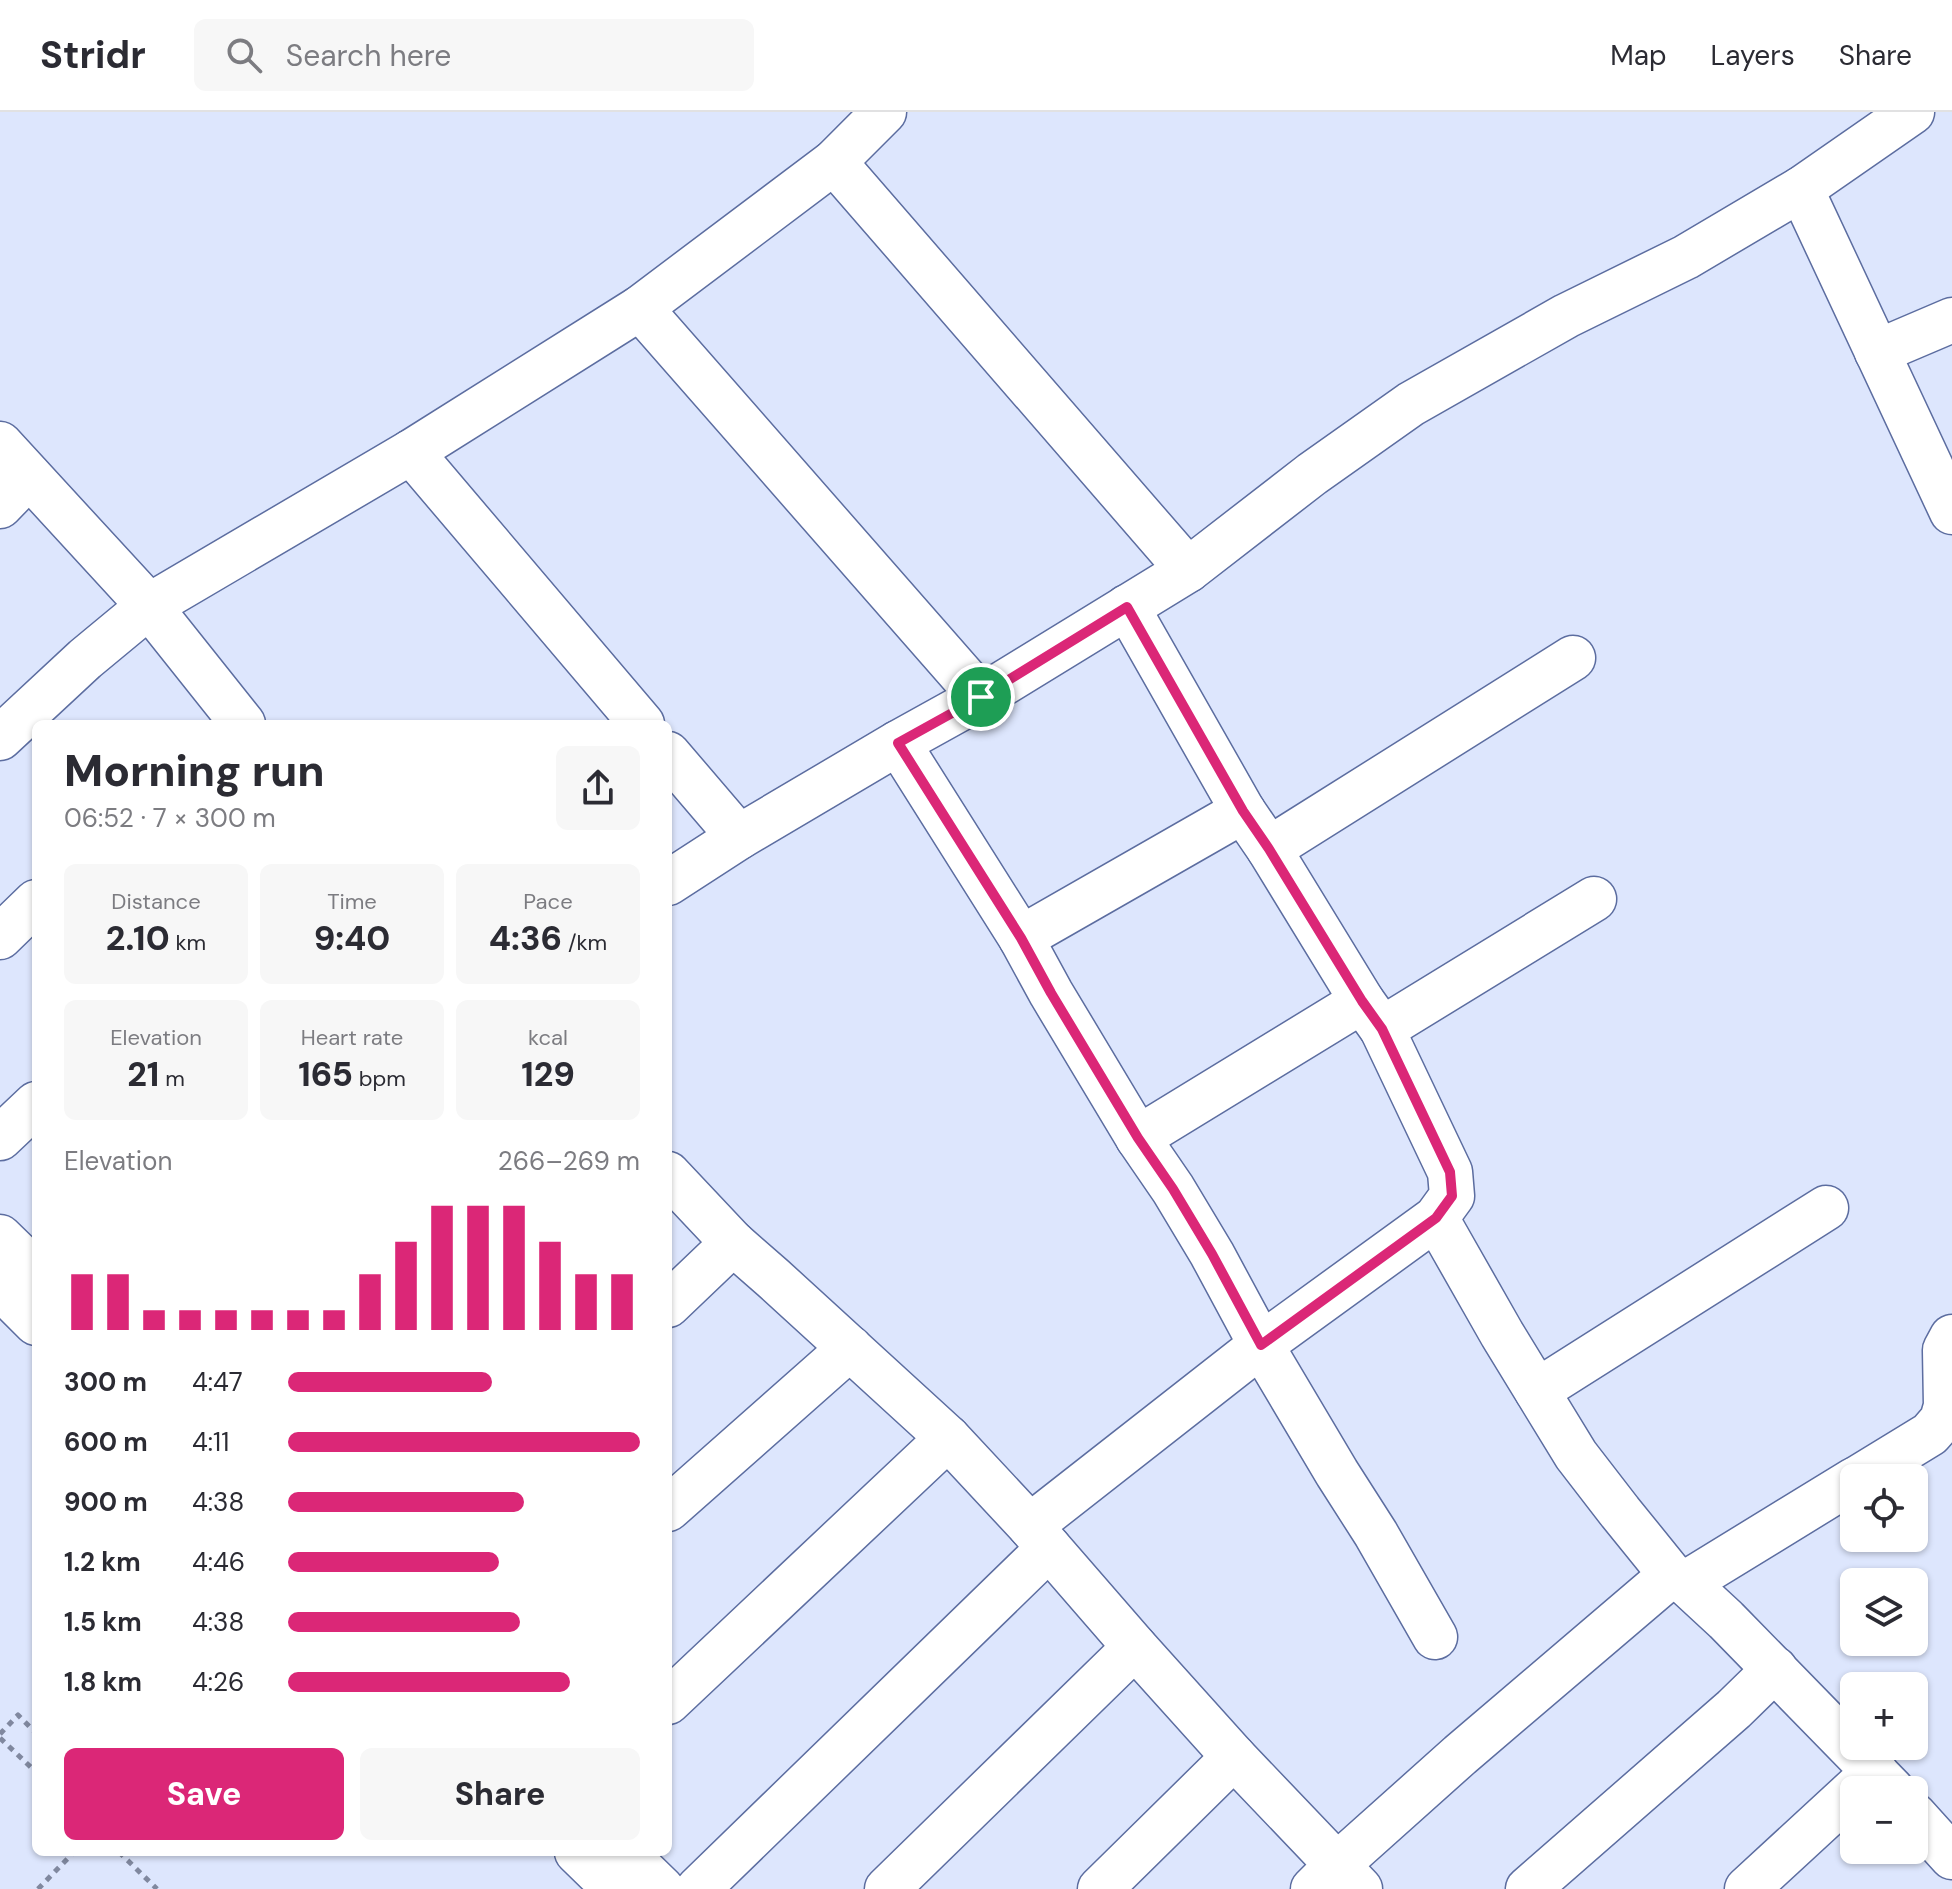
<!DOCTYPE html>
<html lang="en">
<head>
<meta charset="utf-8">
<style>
	body { margin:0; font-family:"DM Sans",sans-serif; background:#f7f7f7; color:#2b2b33; height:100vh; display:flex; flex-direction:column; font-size:30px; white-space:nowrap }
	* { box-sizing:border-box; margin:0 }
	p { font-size:26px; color:#7c7c81 }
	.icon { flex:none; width:44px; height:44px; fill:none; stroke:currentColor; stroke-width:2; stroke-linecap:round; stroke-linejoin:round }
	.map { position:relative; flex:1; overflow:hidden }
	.panel { position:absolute; left:32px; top:608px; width:640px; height:1136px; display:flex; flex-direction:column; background:#fff; border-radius:12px; box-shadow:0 2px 6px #0004 }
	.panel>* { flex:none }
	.tools { position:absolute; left:1840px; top:1352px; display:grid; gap:16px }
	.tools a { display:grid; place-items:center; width:88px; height:88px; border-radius:12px; background:#fff; box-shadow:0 2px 6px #0004; font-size:40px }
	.pin { position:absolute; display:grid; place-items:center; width:68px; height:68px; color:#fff; margin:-34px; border:4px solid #fff; border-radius:50%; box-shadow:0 2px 8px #0007 }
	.round { display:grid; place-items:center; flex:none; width:84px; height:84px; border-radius:12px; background:#f7f7f7 }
	.overview { display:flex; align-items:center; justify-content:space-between; height:136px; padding:0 32px }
	h1 { font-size:44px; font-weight:800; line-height:60px }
	.figures { display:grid; grid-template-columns:repeat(3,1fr); gap:12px; height:136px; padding:8px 32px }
	.figures div { display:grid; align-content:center; border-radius:12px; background:#f7f7f7; text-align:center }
	.figures b { font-size:34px; font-weight:800 }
	.figures small { font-size:22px; font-weight:400 }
	.figures p { font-size:22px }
	.chart { height:224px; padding:16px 32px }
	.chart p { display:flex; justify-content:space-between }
	.chart svg { width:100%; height:144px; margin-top:8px; stroke:#db2777; stroke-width:6 }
	.cta { display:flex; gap:16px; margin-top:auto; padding:16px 32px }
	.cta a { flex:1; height:92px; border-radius:12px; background:#db2777; color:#fff; font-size:32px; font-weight:800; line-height:92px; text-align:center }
	.cta a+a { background:#f7f7f7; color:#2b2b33 }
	ul { padding:0 32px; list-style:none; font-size:26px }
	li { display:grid; grid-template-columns:128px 96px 1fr; align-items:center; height:60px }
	li i { height:20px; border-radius:10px; background:#db2777 }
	header { display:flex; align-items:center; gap:48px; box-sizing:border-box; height:112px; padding:0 40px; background:#fff; border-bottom:2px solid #e1e1e2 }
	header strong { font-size:38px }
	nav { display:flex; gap:44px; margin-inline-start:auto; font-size:28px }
	.search { width:560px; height:72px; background:#f7f7f7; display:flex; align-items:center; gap:20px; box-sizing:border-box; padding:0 28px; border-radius:12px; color:#7c7c81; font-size:30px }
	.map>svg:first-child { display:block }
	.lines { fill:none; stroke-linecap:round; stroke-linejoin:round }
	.minor-casing { stroke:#5c6da0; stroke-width:47 }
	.highway-casing { stroke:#5c6da0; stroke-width:47 }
	.path { stroke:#80889f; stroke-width:5; stroke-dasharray:6 6; stroke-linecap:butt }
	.minor { stroke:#fff; stroke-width:44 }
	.highway { stroke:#fff; stroke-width:44 }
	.route-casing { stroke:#fff; stroke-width:16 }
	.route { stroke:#db2777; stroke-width:10 }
</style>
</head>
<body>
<header>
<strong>Stridr</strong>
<div class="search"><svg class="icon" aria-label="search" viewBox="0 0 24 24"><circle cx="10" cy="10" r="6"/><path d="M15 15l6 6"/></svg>Search here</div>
<nav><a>Map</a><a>Layers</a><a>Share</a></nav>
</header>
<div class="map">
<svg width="1952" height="1777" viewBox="0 0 1952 1777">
	<rect width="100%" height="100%" fill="#dde6fd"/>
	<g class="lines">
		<defs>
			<g id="minor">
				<polyline points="834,50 1188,458"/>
				<polyline points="1801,77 1952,400"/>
				<polyline points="640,196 981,585"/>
				<polyline points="1877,240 1952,208"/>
				<polyline points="0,332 149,494 243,612"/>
				<polyline points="411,340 642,612"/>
				<polyline points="0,394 29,364"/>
				<polyline points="0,626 85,547 149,494 411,340 640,196 834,50 884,0"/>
				<polyline points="898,631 1021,826 1051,881 1138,1026 1173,1077 1212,1142 1261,1233 1337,1361 1376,1422 1435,1525"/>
				<polyline points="668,642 739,725"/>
				<polyline points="1269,737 1573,546"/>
				<polyline points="668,771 739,725 898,631 981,585 1188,458 1312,362 1411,292 1566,204 1686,145 1801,77 1912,0"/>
				<polyline points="0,825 36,790"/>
				<polyline points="1021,826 1243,699"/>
				<polyline points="1382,917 1594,787"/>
				<polyline points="0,1026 36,992"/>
				<polyline points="1138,1026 1362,889"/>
				<polyline points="668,1062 733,1131 773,1166 948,1326 1030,1414 1135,1535 1234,1645 1360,1777"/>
				<polyline points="1436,1106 1502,1222 1576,1343 1620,1400 1671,1463 1686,1471 1726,1508 1892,1678"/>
				<polyline points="668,1193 733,1131"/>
				<polyline points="1537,1279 1826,1096"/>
				<polyline points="1858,1366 1930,1322 1942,1308 1946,1294 1945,1238 1952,1225"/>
				<polyline points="668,1397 850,1236"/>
				<polyline points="1030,1414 1261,1233 1436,1106 1452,1084 1450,1060 1382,917 1362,889 1269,737 1243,699 1127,495"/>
				<polyline points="1686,1471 1854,1368"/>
				<polyline points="668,1590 948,1326"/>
				<polyline points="1914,1703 1952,1745"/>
				<polyline points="698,1777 1049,1436"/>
				<polyline points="887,1777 1135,1535"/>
				<polyline points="1100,1777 1234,1645"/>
				<polyline points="1313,1777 1337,1753 1460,1643 1671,1463"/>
				<polyline points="1528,1777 1734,1597 1775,1557"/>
				<polyline points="1747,1777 1875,1659"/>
			</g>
			<g id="highway">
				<polyline points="0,1125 36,1160"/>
				<polyline points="0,1175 36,1211"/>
				<polyline points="577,1740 615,1777"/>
				<polyline points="624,1740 662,1777"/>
			</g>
		</defs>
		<use href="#minor" class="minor-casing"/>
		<use href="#highway" class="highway-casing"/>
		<g class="path">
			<polyline points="0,1622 18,1603 36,1621"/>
			<polyline points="0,1626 36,1660"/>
			<polyline points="119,1740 157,1777"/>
			<polyline points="38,1777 74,1740"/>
		</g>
		<use href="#minor" class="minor"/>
		<use href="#highway" class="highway"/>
	</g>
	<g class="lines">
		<defs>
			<polygon id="route" points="1127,495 1243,699 1269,737 1362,889 1382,917 1450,1060 1452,1084 1436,1106 1261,1233 1212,1142 1173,1077 1138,1026 1051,881 1021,826 898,631 981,585"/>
		</defs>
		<use href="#route" class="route-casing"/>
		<use href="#route" class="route"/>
	</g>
</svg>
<div class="tools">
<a><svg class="icon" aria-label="locate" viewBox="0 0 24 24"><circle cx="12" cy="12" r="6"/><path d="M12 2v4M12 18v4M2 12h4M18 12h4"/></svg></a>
<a><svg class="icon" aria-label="layers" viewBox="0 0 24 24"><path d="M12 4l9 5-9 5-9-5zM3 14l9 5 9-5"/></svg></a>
<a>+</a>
<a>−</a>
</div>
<div class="pin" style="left:981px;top:585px;background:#1e9e55"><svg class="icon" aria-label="arrive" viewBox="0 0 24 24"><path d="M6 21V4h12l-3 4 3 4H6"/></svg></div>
<section class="panel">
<div class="overview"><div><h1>Morning run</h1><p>06:52 · 7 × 300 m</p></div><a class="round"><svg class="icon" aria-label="share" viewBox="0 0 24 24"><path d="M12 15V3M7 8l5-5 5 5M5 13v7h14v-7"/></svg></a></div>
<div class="figures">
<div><p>Distance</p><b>2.10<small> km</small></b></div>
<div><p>Time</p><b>9:40</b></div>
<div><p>Pace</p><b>4:36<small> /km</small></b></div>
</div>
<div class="figures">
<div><p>Elevation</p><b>21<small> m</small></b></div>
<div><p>Heart rate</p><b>165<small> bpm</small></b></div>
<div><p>kcal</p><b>129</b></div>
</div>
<div class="chart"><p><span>Elevation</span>266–269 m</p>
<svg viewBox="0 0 160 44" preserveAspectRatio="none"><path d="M5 44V27M15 44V27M25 44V38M35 44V38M45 44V38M55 44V38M65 44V38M75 44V38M85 44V27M95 44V17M105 44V6M115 44V6M125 44V6M135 44V17M145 44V27M155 44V27"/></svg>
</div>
<ul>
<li><b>300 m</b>4:47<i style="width:58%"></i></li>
<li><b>600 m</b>4:11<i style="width:100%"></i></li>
<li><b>900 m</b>4:38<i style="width:67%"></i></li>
<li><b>1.2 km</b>4:46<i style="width:60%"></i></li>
<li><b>1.5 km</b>4:38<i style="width:66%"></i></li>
<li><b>1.8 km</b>4:26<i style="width:80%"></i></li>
</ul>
<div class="cta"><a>Save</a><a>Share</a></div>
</section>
</div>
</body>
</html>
